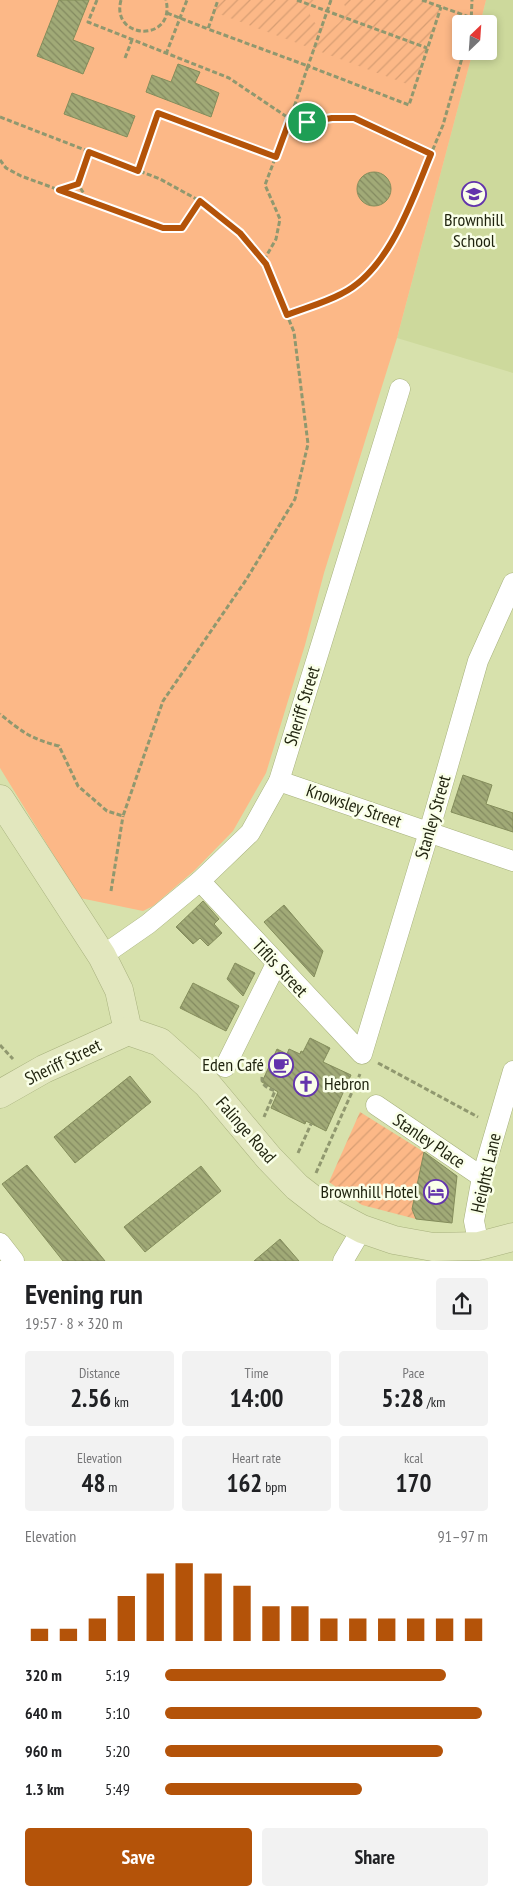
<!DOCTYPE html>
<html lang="en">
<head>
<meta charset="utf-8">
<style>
	body { margin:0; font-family:"PT Sans Narrow",sans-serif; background:#f2f2f2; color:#202124; height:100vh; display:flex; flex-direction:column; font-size:19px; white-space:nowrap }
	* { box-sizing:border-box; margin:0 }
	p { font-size:16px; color:#757577 }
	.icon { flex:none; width:28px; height:28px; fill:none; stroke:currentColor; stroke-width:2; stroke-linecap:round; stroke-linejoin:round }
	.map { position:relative; height:1261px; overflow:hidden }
	.sheet { display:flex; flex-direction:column; background:#fff; flex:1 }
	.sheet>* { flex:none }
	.needle { width:32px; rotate:25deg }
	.fabs { position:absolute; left:452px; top:15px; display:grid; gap:10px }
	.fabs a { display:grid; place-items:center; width:45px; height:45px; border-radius:5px; background:#fff; box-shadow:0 2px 8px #0003; font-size:25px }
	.pin { position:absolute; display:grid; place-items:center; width:42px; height:42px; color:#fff; margin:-21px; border:2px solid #fff; border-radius:50%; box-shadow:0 1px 5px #0007 }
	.round { display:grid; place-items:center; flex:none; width:52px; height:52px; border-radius:5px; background:#f2f2f2 }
	.overview { display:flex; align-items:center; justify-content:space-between; height:85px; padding:0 25px }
	h1 { font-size:28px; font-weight:600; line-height:38px }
	.stats { display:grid; grid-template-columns:repeat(3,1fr); gap:8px; height:85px; padding:5px 25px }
	.stats div { display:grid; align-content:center; border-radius:5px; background:#f2f2f2; text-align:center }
	.stats b { font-size:25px; font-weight:600 }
	.stats small { font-size:14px; font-weight:400 }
	.stats p { font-size:14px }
	.chart { height:140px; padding:10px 25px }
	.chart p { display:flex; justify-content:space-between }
	.chart svg { width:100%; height:90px; margin-top:5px; stroke:#b45309; stroke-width:6 }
	.button { display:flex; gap:10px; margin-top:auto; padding:10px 25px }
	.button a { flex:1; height:58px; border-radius:5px; background:#b45309; color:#fff; font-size:20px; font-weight:600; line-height:58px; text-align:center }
	.button a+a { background:#f2f2f2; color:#202124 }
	ul { padding:0 25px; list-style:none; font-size:16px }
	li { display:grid; grid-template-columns:80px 60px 1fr; align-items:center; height:38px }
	li i { height:12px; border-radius:6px; background:#b45309 }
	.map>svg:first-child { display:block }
	.built { fill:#cdd99c }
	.park { fill:#fcb887 }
	.garden { fill:url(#garden-furrows) }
	.building { fill:url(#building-back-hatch); stroke:#848d5b }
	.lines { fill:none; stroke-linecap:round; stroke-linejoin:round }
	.street-casing { stroke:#a7b17d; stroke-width:21 }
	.secondary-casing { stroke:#a7b17d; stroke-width:29 }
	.path { stroke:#90986f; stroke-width:3; stroke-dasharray:5 2.5; stroke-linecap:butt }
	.street { stroke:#fff; stroke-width:20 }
	.secondary { stroke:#e2e7be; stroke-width:28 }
	.route-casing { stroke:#fff; stroke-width:10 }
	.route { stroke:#b45309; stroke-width:6 }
	.labels { text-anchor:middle; stroke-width:5; stroke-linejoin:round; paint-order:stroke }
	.poi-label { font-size:18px; fill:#1f230e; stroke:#faffe9; text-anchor:end }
	.street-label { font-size:18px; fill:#1f230e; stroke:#faffe9 }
</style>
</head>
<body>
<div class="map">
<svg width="513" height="1261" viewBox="0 0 513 1261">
	<defs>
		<pattern id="garden-furrows" width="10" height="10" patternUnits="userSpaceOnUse" patternTransform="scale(1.25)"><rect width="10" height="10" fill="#fcb887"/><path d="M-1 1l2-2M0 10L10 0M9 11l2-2" fill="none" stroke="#d89e73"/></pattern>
		<pattern id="building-back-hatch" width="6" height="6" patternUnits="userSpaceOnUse" patternTransform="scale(1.25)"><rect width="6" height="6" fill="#a1aa77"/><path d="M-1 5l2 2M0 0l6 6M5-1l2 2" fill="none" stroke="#838a60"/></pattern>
	</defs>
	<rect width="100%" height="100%" fill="#d7e1ac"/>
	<polygon class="built" points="486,0 513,0 513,373 397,338 473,51 489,51 489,24 480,24"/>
	<polygon class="park" points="0,0 486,0 480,24 461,24 461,51 473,51 397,338 324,573 305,645 266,773 233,831 195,870 153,906 143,911 80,898 0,768"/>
	<g class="garden">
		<path d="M218,0h96c-19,25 30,44 31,6l-4,-6h78l21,8 -25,79 -201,-75z"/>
		<polygon points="360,1112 424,1152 416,1219 362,1205 329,1182"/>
	</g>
	<g class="building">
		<polygon points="59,0 89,0 73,40 94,48 83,74 37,56"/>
		<polygon points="178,64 200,72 195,83 219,93 211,117 146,92 152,75 171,82"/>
		<polygon points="72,93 135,116 127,137 64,114"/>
		<circle cx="374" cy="189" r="17"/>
		<polygon points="463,775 492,785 486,804 513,813 513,832 451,812"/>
		<polygon points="203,901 219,919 214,924 222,933 208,946 200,938 193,944 176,927"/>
		<polygon points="284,905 323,951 314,977 264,922"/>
		<polygon points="235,963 255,973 243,996 227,979"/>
		<polygon points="193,983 239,1006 226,1031 180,1008"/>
		<polygon points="310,1038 330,1048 323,1062 351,1075 326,1131 306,1121 305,1124 271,1108 278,1092 262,1082 277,1049 287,1054 289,1049 300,1054 301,1051 303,1052"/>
		<polygon points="130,1076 151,1102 75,1163 54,1137"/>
		<polygon points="424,1152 457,1176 452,1223 416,1219 412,1209"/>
		<polygon points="27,1165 105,1261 63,1261 2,1184"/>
		<polygon points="201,1166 221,1191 145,1252 124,1227"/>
		<polygon points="280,1239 299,1261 254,1261"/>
	</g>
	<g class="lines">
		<defs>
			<g id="street">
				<polyline points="279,781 513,861"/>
				<polyline points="200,881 362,1054 429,832 478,661 513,583"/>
				<polyline points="102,956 148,924 200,881 250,833 279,781 400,389"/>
				<polyline points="225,1067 276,964"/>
				<polyline points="376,1105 482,1177"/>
				<polyline points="0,1243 14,1261"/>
				<polyline points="479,1246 474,1221 482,1177 513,1071"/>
				<polyline points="343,1261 362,1229"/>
			</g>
			<g id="secondary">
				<polyline points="0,799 102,956 119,990 128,1031"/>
				<polyline points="128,1031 160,1042 207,1084 269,1158 297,1187 328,1211 362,1229 394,1240 433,1247 479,1246 513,1237"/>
				<polyline points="0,1094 44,1069 128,1031"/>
			</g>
		</defs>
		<use href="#street" class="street-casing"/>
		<use href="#secondary" class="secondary-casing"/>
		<g class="path">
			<polyline points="97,0 88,22 229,78 290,119 308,66 208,29 218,0"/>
			<path d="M121,0c-11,40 55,43 45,0"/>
			<polyline points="297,0 427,48"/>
			<polyline points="331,0 308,66 409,105 441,7"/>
			<polyline points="422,0 472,18"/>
			<polyline points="167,13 208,29"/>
			<polyline points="471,24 472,0"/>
			<polyline points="166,54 187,0"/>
			<polyline points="125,58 132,40"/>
			<polyline points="0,117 160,179 200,201"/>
			<path d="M0,160l6,8 15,8 142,52 19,1 18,-28 40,32 26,31 28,68 14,112 -13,55 -49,81 -83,121 -40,115 -16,-5 -29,-25 -19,-40c-28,-7 -37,-14 -59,-32"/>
			<polyline points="138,171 158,113 276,157"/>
			<polyline points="60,190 78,184"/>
			<polyline points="87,199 78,184 89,152"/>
			<polyline points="264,260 276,239 280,219 265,185 290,119 307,123 332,118 354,118 431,154"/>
			<polyline points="287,315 343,294 369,274 391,243 412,200 443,125 464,51"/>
			<polyline points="111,891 123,816"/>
			<polyline points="0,1045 13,1059"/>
			<polyline points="378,1063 478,1117"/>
			<path d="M262,1077c-1,9 6,11 13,14l-11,26"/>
			<polyline points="298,1153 311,1124"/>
			<polyline points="316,1173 360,1074"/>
		</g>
		<use href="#street" class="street"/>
		<use href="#secondary" class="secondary"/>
	</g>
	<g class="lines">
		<defs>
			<path id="route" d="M158,113l118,44 14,-38 17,3 25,-4h22l77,36c-19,46 -42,117 -90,140 -17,9 -36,14 -54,21l-21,-51 -26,-31 -40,-32 -18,27h-19l-104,-38 19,-6 11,-32 49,19z"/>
		</defs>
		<use href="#route" class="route-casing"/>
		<use href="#route" class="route"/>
	</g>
	<defs>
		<symbol id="school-ring" viewBox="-11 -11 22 22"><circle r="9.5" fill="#faffe9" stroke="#6334ac" stroke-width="1.5"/><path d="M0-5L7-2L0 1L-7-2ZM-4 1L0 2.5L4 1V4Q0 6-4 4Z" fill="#6334ac"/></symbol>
		<symbol id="cafe-ring" viewBox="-11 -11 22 22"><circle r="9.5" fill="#faffe9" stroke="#6334ac" stroke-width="1.5"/><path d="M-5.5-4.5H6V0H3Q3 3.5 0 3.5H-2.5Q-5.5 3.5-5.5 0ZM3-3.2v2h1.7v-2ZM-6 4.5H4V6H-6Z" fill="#6334ac"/></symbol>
		<symbol id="church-ring" viewBox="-11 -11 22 22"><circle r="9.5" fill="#faffe9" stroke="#6334ac" stroke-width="1.5"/><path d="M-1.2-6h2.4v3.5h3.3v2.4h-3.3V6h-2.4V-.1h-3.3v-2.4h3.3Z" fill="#6334ac"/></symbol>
		<symbol id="hotel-ring" viewBox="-11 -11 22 22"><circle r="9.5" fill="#faffe9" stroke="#6334ac" stroke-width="1.5"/><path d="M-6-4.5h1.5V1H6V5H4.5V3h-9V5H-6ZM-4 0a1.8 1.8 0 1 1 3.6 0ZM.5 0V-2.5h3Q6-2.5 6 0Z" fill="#6334ac"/></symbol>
	</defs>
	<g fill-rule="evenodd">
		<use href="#school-ring" x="460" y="180" width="28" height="28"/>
		<use href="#cafe-ring" x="267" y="1051" width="28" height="28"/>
		<use href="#church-ring" x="292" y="1070" width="28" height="28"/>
		<use href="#hotel-ring" x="422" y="1178" width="28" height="28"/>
	</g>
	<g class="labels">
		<g class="poi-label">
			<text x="474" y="226" text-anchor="middle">Brownhill<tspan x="474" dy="21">School</tspan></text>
			<text x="264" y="1071">Eden Café</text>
			<text x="324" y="1090" text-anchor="start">Hebron</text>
			<text x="418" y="1198">Brownhill Hotel</text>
		</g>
		<g class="street-label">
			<text transform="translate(302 706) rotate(-73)" y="6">Sheriff Street</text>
			<text transform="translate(354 806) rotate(19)" y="6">Knowsley Street</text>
			<text transform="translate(433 817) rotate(-74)" y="6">Stanley Street</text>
			<text transform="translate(280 968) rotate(47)" y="6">Tiflis Street</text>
			<text transform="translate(63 1062) rotate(-26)" y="6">Sheriff Street</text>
			<text transform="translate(246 1130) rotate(49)" y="6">Falinge Road</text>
			<text transform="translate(429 1141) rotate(34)" y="6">Stanley Place</text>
			<text transform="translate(486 1173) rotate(-77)" y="6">Heights Lane</text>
		</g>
	</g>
</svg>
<div class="fabs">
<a><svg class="needle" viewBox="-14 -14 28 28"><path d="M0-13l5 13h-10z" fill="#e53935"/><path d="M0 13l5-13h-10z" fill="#757577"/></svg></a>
</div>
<div class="pin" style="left:307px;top:122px;background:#1e9e55"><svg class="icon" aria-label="arrive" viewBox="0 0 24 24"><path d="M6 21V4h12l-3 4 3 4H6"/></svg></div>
</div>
<section class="sheet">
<div class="overview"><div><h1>Evening run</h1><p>19:57 · 8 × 320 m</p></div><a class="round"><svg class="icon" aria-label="share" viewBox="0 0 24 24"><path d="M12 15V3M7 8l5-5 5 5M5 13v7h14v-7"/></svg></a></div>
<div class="stats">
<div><p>Distance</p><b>2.56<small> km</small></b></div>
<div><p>Time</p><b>14:00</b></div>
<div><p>Pace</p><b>5:28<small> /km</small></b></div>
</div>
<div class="stats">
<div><p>Elevation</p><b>48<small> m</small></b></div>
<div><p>Heart rate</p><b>162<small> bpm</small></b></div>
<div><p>kcal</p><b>170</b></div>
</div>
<div class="chart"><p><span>Elevation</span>91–97 m</p>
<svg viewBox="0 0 160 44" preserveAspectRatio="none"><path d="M5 44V38M15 44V38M25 44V33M35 44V22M45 44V11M55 44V6M65 44V11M75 44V17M85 44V27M95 44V27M105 44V33M115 44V33M125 44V33M135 44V33M145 44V33M155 44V33"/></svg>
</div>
<ul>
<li><b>320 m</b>5:19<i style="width:87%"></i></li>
<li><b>640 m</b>5:10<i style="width:98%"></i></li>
<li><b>960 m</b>5:20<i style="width:86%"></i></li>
<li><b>1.3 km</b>5:49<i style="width:61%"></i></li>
</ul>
<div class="button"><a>Save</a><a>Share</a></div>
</section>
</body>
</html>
